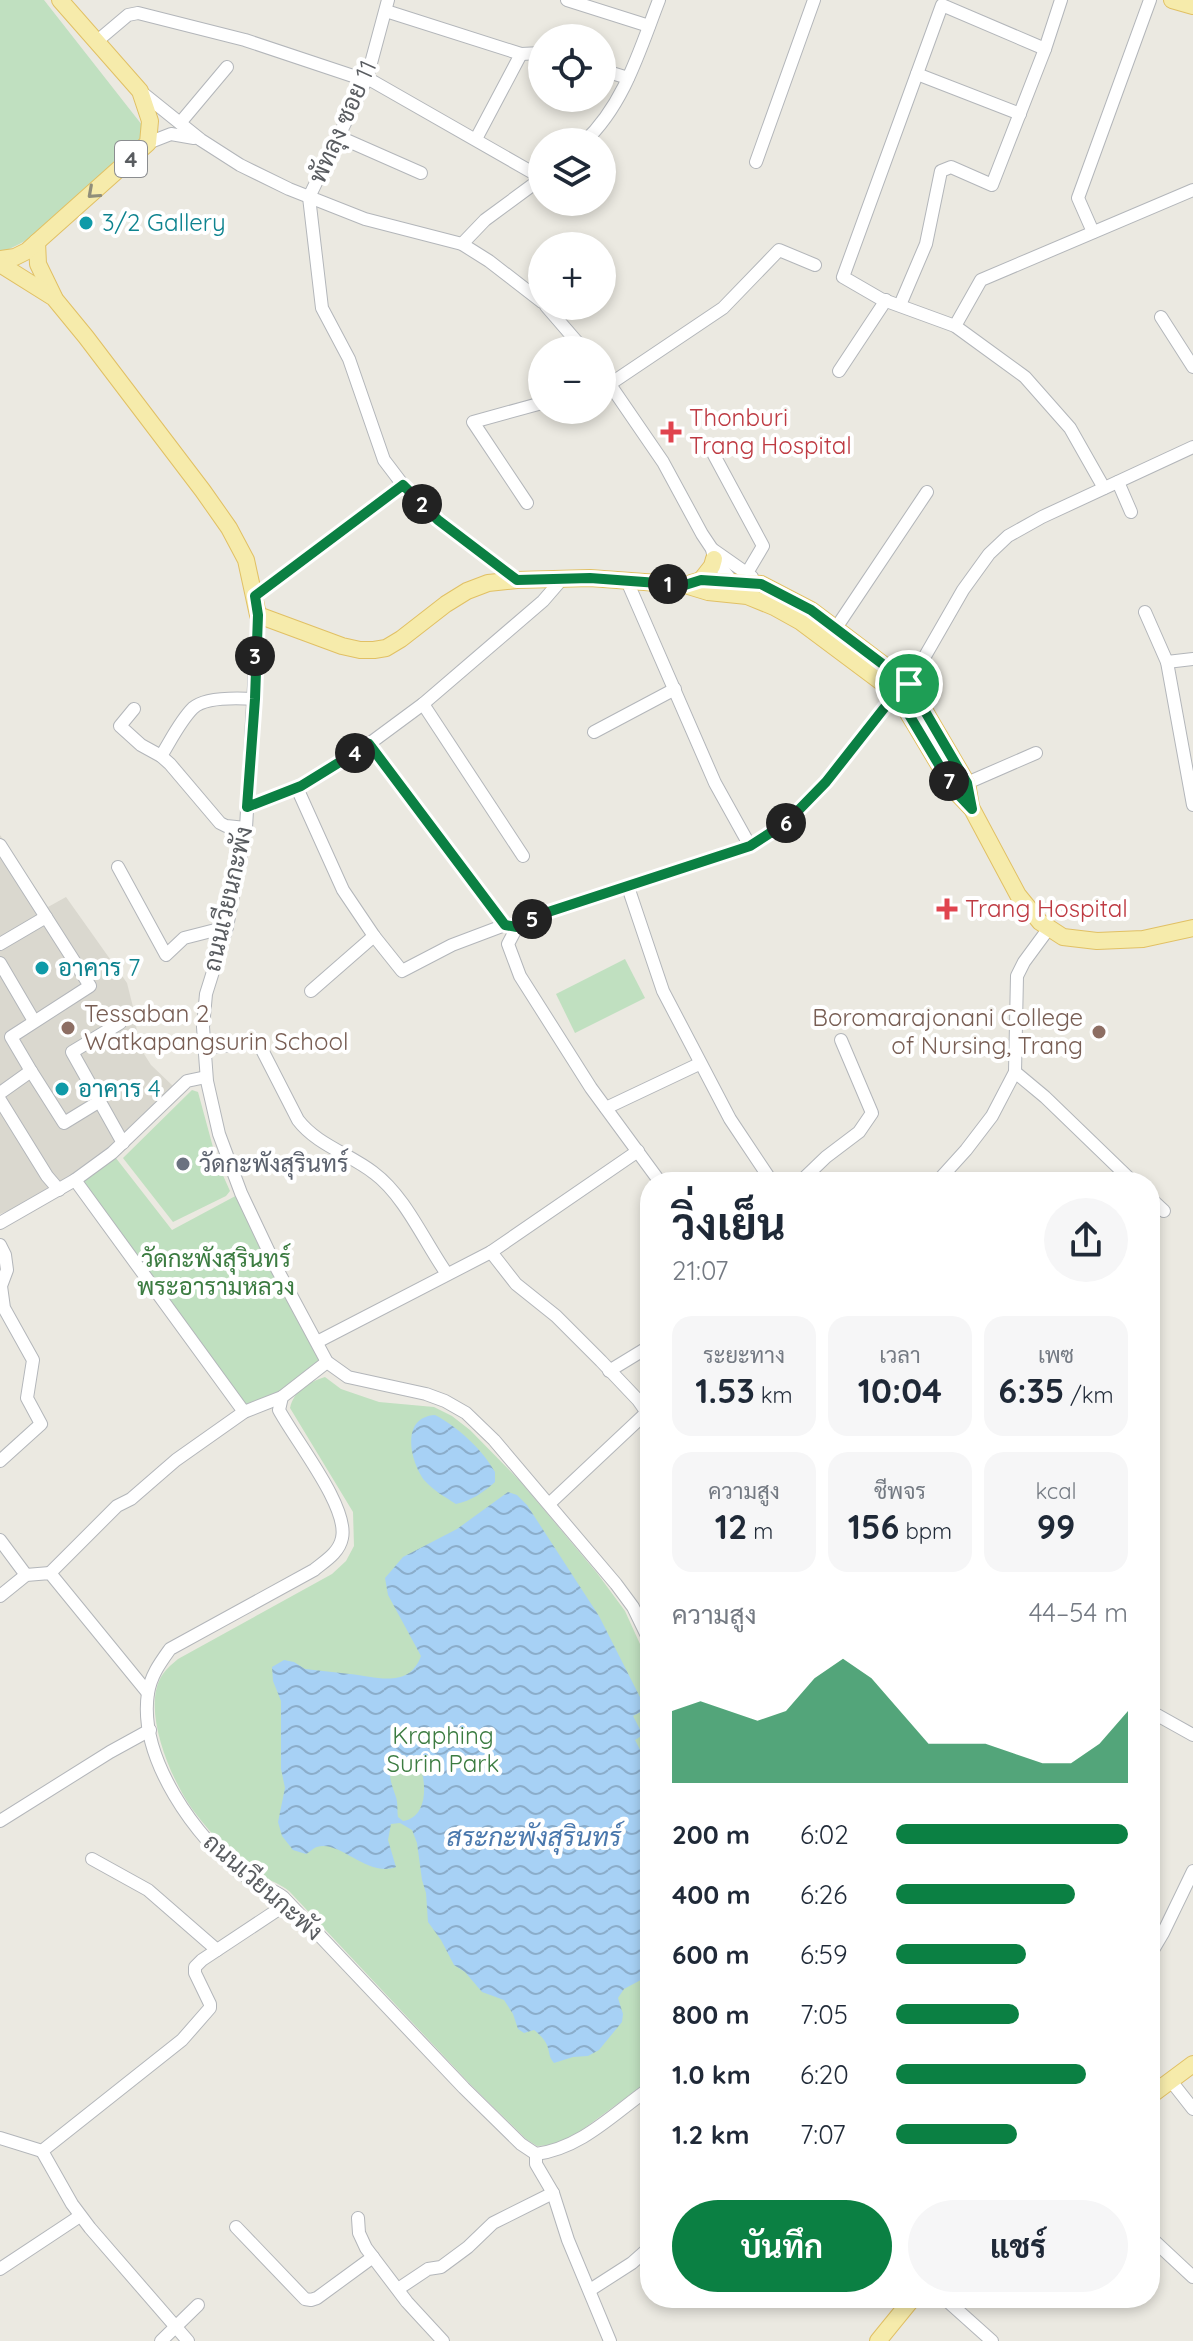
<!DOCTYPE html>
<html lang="th">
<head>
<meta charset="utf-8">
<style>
	body { margin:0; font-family:Quicksand,Sarabun,sans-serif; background:#f6f6f7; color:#1f2937; height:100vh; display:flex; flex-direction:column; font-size:30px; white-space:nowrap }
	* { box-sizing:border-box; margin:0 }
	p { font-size:26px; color:#747a83 }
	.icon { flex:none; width:44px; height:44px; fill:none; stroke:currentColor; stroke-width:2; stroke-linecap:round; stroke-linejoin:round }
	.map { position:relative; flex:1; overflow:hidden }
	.drawer { position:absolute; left:640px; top:1172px; width:520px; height:1136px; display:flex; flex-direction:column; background:#fff; border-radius:32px; box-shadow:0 4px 12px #0003 }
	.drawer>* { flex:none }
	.controls { position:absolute; left:528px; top:24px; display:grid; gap:16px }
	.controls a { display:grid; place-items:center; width:88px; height:88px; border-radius:50%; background:#fff; box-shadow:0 4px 12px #0003; font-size:40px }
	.pin { position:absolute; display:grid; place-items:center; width:68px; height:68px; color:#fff; margin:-34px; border:4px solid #fff; border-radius:50%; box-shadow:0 2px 8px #0007 }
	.km { position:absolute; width:40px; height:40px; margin:-20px; border-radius:50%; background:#222; color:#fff; font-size:22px; line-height:40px; text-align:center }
	.round { display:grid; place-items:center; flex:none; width:84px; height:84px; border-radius:42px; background:#f6f6f7 }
	.summary { display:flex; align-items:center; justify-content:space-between; height:136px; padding:0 32px }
	h1 { font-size:44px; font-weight:700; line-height:60px }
	.stats { display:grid; grid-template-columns:repeat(3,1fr); gap:12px; height:136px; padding:8px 32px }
	.stats div { display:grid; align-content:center; border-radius:20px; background:#f6f6f7; text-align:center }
	.stats b { font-size:34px; font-weight:700 }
	.stats small { font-size:22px; font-weight:400 }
	.stats p { font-size:22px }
	.chart { height:224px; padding:16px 32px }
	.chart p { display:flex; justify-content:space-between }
	.chart svg { width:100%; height:144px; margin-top:8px; fill:#0b8043; opacity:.7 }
	.button { display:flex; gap:16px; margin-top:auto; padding:16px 32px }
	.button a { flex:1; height:92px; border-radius:48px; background:#0b8043; color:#fff; font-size:32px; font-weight:700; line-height:92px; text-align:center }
	.button a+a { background:#f6f6f7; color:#1f2937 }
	ul { padding:0 32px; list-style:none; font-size:26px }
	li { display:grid; grid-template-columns:128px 96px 1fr; align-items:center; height:60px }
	li i { height:20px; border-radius:10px; background:#0b8043 }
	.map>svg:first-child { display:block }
	.education { fill:#dad8cf }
	.green { fill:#c0e0c0 }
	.water { fill:url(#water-waves); fill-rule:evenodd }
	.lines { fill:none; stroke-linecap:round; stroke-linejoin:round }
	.minor-casing { stroke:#b3b6ba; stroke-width:14 }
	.major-casing { stroke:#e1c064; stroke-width:18 }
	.minor { stroke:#fff; stroke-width:12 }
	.major { stroke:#f6ebab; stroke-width:16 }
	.oneway { stroke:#908e7a }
	.route-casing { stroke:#fff; stroke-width:16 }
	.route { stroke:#0b8043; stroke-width:10 }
	.culture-dot { fill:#0f9aa8; stroke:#fff; stroke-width:3 }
	.health-dot { fill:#e0444e; stroke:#fff; stroke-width:3 }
	.education-dot { fill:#8d6e63; stroke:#fff; stroke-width:3 }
	.worship-dot { fill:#6b7280; stroke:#fff; stroke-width:3 }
	.labels { text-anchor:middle; stroke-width:8; stroke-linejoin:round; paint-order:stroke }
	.shield { fill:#fff; stroke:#8b8d90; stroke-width:2 }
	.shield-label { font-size:22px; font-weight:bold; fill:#595c60 }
	.street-label { font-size:24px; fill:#595c60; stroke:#fff }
	.culture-label { font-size:24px; fill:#0d838f; stroke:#fff; text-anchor:start }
	.health-label { font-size:24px; fill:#be3a42; stroke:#fff; text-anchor:start }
	.education-label { font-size:24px; fill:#785e54; stroke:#fff; text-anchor:start }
	.worship-label { font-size:24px; fill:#5b616d; stroke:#fff; text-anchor:start }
	.park-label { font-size:24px; fill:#3c7c41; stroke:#fff }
	.water-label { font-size:26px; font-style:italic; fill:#4a78ad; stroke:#fff }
</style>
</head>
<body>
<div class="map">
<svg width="1193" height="2341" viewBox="0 0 1193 2341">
	<defs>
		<pattern id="water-waves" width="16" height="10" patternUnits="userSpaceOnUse" patternTransform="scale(2)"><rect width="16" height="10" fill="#a7d1f5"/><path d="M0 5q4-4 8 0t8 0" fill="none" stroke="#8badca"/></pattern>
	</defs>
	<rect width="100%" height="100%" fill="#ebe9e1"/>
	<polygon class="education" points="0,835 48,907 66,897 127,983 134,1011 139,1046 151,1065 174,1087 110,1151 25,1204 0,1214"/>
	<g class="green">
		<path d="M0,0h44l98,125v16c-38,35 -93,94 -140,111l-2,-1z"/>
		<polygon points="625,959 645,998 575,1033 556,994"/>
		<polygon points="192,1090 198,1092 217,1162 230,1191 226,1196 173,1222 123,1158"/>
		<polygon points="112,1153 172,1230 241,1193 327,1362 296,1384 244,1412 75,1180"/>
		<path d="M325,1377l16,12 38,13 55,5 18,9 18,14 50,51 77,92 28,38 25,55v414l-75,55 -23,10 -15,1 -11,-7 -56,-55 -181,-193c-11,-9 -26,-12 -37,-20 -20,-15 -41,-37 -56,-57 -23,-29 -55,-102 -35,-137 4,-7 11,-13 17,-18l154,-85 14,-13 8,-15 -1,-34 -63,-104c4,-18 19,-26 35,-31z"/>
	</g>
	<g class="water">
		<path d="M435,1415c23,12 47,34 60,57v10c-11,10 -24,19 -39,22 -11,-7 -22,-13 -31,-23 -15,-19 -25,-64 10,-66z"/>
		<path d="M508,1492l9,3 10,10 72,111 47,93 -13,7 10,19 -8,5 15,29v206l-26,14 -6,9 5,16 -1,8 -23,28 -11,6 -15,1 -19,6c-5,-6 -4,-8 -6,-15 -2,-8 -9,-14 -14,-18l-10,3 -6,-4 -5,-15 -9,-14 -22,-8 -17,-20 -11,-7 -13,-25 -13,-18 -2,-29 -4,-13 -5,-37 -5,-13 -12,-7 -9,1 -3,16 8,27c-28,11 -57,-28 -79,-20 -4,1 -7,5 -11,7l-13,-4 -11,-14 -4,-14 7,-34 -4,-19v-68l-8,-20 -1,-14 12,-7 10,2 11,7c15,2 30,3 45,5 27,3 59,15 71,-18l-33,-61 -3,-17 18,-21 54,-28zM407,1759l11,3c9,17 11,56 -15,59l-5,-4c-1,-7 0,-14 -2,-20 -7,-20 -12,-30 11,-38z"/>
	</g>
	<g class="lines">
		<defs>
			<g id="minor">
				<polyline points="388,0 367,78 309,197 322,308 349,359 384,460 403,485 438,520 517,580"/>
				<polyline points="567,0 649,26"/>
				<polyline points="386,11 521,54 542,53"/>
				<polyline points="96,42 128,15 138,13 245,40 365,80"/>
				<polyline points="1045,49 942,5 843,277 881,299 955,326 1025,377 1070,428 1104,488"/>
				<polyline points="602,70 628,78"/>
				<polyline points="917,74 1020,114"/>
				<polyline points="367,78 542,178"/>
				<polyline points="140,91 201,140 240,165 289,189 365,219 462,244 489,261 542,302"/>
				<polyline points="180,123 227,67"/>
				<polyline points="337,136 421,173"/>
				<polyline points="476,139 521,54"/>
				<path d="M584,142c40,-37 56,-93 75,-142"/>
				<polyline points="148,143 171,134 194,138"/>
				<polyline points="756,162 814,0"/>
				<polyline points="1093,232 1078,198 1150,0"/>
				<polyline points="462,244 485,220 542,178"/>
				<polyline points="900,305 926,244 941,171 951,167 992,185 1045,49 1061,0"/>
				<polyline points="546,306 584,350"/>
				<polyline points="1161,317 1193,367"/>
				<polyline points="955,326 981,280 1193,190"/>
				<polyline points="839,371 886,300"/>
				<polyline points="602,373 663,462 702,534 712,549 714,559 736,586"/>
				<polyline points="605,385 610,384 723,308 779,250 815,265"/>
				<polyline points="714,455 763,546 747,573"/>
				<polyline points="1118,482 1131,512"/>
				<polyline points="527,503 473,422 542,403"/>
				<polyline points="712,549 752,577"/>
				<polyline points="627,581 715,783 750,846"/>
				<polyline points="255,596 403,485"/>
				<polyline points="1145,612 1167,662 1193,805"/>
				<polyline points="258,615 246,828 227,927 206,994 203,1027 207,1081 219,1134 241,1193 277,1269 327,1362 348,1377 426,1394 445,1401 466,1413 494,1440 616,1584 633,1607 650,1642"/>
				<polyline points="836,628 927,492"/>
				<polyline points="1167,662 1193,659"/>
				<polyline points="423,704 523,856"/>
				<polyline points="134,709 120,726 141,745 161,756 170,764 220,823 226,826 246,828"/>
				<polyline points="594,732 675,689"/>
				<polyline points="369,744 505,925"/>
				<path d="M161,756c10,-16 19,-35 32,-48 12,-11 46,-10 62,-9"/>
				<polyline points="967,783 1036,753"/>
				<polyline points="297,788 343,890 374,936 402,971 452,945 505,925 517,927"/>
				<polyline points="247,807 301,786 373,741 423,704 543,601 562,579"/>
				<polyline points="0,845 90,986 11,1037 31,1071 0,1093"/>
				<polyline points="118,867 166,955 184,938 227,927"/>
				<polyline points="628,887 663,991 730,1119 772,1182"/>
				<polyline points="0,944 46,917"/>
				<polyline points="0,963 34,1021"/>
				<polyline points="311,991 374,936"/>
				<polyline points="120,1023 72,1052 123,1143"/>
				<path d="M204,1048l54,-6 40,78c19,25 52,34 76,53 31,23 51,70 73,101"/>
				<polyline points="31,1071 64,1123 100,1101"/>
				<polyline points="1015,1072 1045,1097 1133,1182"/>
				<polyline points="0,1100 47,1176 59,1190"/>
				<polyline points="606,1108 699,1064"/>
				<polyline points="75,1180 244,1412"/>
				<polyline points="660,1182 591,1088 520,976 508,944 517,927 536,916 750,846 787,822 826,782 896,693 909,684 963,590 989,554 1008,536 1042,517 1193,447"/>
				<polyline points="800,1182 826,1157 859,1132 872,1113 841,1040"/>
				<polyline points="937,1182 966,1150 992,1116 1015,1072 1017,976 1024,962 1049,928"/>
				<polyline points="1150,1198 1164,1211"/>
				<polyline points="0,1223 75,1180 112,1153 187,1081 206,1077"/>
				<polyline points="0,1245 5,1255 7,1270 1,1286 4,1308 33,1360 27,1398 41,1424 0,1461"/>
				<polyline points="491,1252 516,1284 556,1316 601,1361 638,1400 650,1417"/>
				<polyline points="317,1342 491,1252 638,1151"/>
				<path d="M327,1362l-45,35 -3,13c16,30 70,97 63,128 -3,15 -17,23 -28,32l-144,79c-10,14 -19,26 -22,44 -10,65 48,146 97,183 12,9 26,12 38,21l181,191 57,56 15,10c46,-6 78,-41 114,-66"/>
				<polyline points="609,1371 650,1346"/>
				<polyline points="549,1504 647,1412"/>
				<polyline points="0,1540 26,1575"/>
				<polyline points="50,1573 117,1506 131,1499 176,1460 244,1412 282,1397"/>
				<polyline points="0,1596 26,1575 50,1573 148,1693"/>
				<polyline points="1150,1711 1193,1735"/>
				<polyline points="0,1821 110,1752 150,1730"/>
				<polyline points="92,1859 148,1890 217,1950"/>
				<polyline points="1150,1955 1163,1933 1193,1871"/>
				<polyline points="1171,2081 1193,2109"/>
				<polyline points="0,2138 42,2151 182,2040 210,2008 210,2004 195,1973 195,1967 202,1960 288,1903"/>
				<polyline points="42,2151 72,2204 90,2228 188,2341"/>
				<polyline points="536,2154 536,2164 553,2193 568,2240 610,2341"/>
				<polyline points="358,2218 359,2233 366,2248 407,2302 443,2341"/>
				<polyline points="236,2227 305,2299 311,2300 317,2298 373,2257"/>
				<polyline points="1150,2237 1193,2277"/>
				<polyline points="0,2269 80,2216"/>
				<polyline points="398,2289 428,2269 441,2267 468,2247 493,2223 553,2193"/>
				<polyline points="590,2290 632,2263 650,2247"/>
				<polyline points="944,2298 992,2341"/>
				<polyline points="161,2341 198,2305"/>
			</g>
			<g id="major">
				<polyline points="1172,0 1193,6"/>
				<polyline points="37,242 38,264 54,297"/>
				<polyline points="0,259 15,257 27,251 148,143 150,121 140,91 60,0"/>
				<polyline points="0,264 54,298 86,337 203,491 229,528 246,560 258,615 342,646 360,650 374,650 386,648 401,639 446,604 467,591 488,583 517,580 590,578 685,585 708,592 747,596 774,607 801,622 896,693 954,790 972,809 1018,895 1040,922 1063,937 1097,941 1143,939 1193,928"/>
				<polyline points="701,580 712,566 714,559"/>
				<polyline points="691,583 701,580 761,584 811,610 909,684 967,783 971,807"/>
				<polyline points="1150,2096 1193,2064"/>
				<polyline points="878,2341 913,2298"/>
			</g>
		</defs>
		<use href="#minor" class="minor-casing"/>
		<use href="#major" class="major-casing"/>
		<use href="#minor" class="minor"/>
		<use href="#major" class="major"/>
	</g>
	<defs><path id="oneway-chevron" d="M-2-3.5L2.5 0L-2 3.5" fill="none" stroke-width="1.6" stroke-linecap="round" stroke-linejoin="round" transform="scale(2)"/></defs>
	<use class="oneway" href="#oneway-chevron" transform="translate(93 193) rotate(138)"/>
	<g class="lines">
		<defs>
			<polygon id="route" points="403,485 438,520 517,580 590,578 685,585 701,580 761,584 811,610 909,684 967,783 972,809 954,790 896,693 826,782 787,822 750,846 536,916 517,927 505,925 369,744 301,786 247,807 255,699 258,615 255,596"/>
		</defs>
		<use href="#route" class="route-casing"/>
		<use href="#route" class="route"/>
	</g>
	<g class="culture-dot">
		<circle cx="86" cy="223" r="8"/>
		<circle cx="42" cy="968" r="8"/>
		<circle cx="62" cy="1089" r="8"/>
	</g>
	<g class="health-dot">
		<path d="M667 420h8v8h8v8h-8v8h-8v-8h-8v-8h8z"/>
		<path d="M943 897h8v8h8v8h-8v8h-8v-8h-8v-8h8z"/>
	</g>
	<g class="education-dot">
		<circle cx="68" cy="1028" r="8"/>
		<circle cx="1099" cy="1032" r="8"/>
	</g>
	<circle class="worship-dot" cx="183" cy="1164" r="8"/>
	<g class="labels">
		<rect class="shield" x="115" y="141" width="32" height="36" rx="6"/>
		<g class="shield-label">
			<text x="131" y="167">4</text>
		</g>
		<g class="street-label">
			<text transform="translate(343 122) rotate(-66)" y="8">พัทลุง ซอย 11</text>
			<text transform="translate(228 899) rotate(-77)" y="8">ถนนเวียนกะพัง</text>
			<text transform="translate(263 1887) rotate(41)" y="8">ถนนเวียนกะพัง</text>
		</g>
		<g class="culture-label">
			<text x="102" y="231">3/2 Gallery</text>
			<text x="58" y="976">อาคาร 7</text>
			<text x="78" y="1097">อาคาร 4</text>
		</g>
		<g class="health-label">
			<text x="689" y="426">Thonburi<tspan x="689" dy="28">Trang Hospital</tspan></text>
			<text x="965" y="917">Trang Hospital</text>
		</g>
		<g class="education-label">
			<text x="84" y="1022">Tessaban 2<tspan x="84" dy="28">Watkapangsurin School</tspan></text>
			<text x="1083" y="1026" text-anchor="end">Boromarajonani College<tspan x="1083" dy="28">of Nursing, Trang</tspan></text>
		</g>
		<g class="worship-label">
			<text x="199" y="1172">วัดกะพังสุรินทร์</text>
		</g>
		<g class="park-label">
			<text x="216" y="1267">วัดกะพังสุรินทร์<tspan x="216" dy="28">พระอารามหลวง</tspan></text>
			<text x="443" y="1744">Kraphing<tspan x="443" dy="28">Surin Park</tspan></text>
		</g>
		<g class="water-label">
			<text x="534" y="1846">สระกะพังสุรินทร์</text>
		</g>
	</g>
</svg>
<div class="controls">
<a><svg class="icon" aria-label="locate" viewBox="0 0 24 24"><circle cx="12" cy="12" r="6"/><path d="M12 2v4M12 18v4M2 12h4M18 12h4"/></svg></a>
<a><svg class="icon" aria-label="layers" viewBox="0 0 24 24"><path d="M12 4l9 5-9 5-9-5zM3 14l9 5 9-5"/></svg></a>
<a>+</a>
<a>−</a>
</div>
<div class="pin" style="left:909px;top:684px;background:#1e9e55"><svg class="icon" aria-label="arrive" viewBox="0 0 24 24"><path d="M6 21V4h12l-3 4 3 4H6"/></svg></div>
<b class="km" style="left:668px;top:584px">1</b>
<b class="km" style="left:422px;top:504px">2</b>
<b class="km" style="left:255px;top:656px">3</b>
<b class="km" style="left:355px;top:753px">4</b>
<b class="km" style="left:532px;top:919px">5</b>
<b class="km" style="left:786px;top:823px">6</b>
<b class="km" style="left:949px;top:781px">7</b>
<section class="drawer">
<div class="summary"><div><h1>วิ่งเย็น</h1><p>21:07</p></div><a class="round"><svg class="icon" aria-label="share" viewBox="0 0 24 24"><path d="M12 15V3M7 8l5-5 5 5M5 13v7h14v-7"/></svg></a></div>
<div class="stats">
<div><p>ระยะทาง</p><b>1.53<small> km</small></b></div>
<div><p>เวลา</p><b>10:04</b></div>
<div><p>เพซ</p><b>6:35<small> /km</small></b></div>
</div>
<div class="stats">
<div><p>ความสูง</p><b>12<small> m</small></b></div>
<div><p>ชีพจร</p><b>156<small> bpm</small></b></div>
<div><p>kcal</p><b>99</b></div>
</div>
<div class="chart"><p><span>ความสูง</span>44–54 m</p>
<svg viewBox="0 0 160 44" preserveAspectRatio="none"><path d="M0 44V22L10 19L20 22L30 25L40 22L50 12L60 6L70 12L80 22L90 32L100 32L110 32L120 35L130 38L140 38L150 32L160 22V44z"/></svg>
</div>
<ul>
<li><b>200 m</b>6:02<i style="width:100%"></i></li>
<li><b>400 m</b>6:26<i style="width:77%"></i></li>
<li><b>600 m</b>6:59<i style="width:56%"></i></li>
<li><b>800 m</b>7:05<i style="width:53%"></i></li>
<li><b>1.0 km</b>6:20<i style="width:82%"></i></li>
<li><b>1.2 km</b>7:07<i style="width:52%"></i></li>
</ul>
<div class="button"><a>บันทึก</a><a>แชร์</a></div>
</section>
</div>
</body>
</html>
